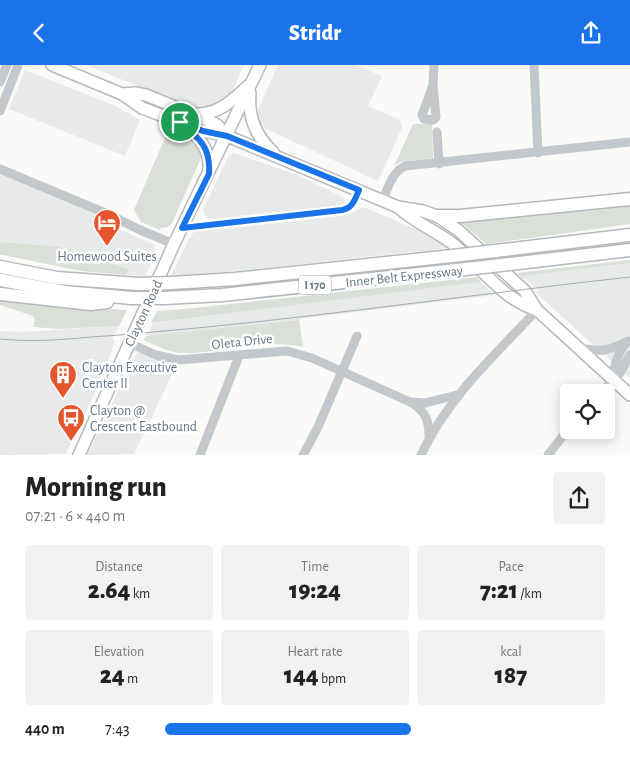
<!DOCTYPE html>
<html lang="en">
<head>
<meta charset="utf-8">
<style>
	body { margin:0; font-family:"Alegreya Sans",sans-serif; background:#f2f2f2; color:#222; height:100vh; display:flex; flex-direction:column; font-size:19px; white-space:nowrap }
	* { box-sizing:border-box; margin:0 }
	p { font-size:16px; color:#767676 }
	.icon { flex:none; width:28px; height:28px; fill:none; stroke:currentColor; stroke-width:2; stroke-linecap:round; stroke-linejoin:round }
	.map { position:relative; height:390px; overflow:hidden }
	.drawer { display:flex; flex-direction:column; background:#fff; flex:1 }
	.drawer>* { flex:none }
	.buttons { position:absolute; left:560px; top:319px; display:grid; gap:10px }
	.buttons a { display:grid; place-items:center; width:55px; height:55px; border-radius:5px; background:#fff; box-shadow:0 2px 12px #0003; font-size:25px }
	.pin { position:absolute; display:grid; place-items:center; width:42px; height:42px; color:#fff; margin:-21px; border:2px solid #fff; border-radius:50%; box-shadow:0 1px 5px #0007 }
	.round { display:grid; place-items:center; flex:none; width:52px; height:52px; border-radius:5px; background:#f2f2f2 }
	.summary { display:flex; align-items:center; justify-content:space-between; height:85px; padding:0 25px }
	h1 { font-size:28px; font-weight:800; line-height:38px }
	.metrics { display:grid; grid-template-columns:repeat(3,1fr); gap:8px; height:85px; padding:5px 25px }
	.metrics div { display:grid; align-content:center; border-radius:5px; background:#f2f2f2; text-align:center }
	.metrics b { font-size:25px; font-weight:800 }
	.metrics small { font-size:14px; font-weight:400 }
	.metrics p { font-size:14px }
	ul { padding:0 25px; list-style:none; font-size:16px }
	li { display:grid; grid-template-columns:80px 60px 1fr; align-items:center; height:38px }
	li i { height:12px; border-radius:6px; background:#1a73e8 }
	header { display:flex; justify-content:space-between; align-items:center; height:65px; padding:0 25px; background:#1a73e8; color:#fff; font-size:22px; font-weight:800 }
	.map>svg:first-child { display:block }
	.built { fill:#e8e9e9 }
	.green { fill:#dadfd7 }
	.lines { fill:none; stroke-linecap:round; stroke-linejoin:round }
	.major-casing { stroke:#b5babe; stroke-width:14 }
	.highway-casing { stroke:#b4b9bd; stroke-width:15 }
	.minor { stroke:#c3c8cc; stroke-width:9 }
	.major { stroke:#fff; stroke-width:11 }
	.highway { stroke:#fff; stroke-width:12 }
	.tram { stroke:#a2aab0; stroke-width:1 }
	.highway-bridge-casing { stroke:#b4b9bd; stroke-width:15; stroke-linecap:butt }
	.highway-bridge { stroke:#fff; stroke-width:12 }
	.route-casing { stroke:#fff; stroke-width:10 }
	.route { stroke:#1a73e8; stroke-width:6 }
	.labels { text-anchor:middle; stroke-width:5; stroke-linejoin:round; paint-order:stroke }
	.shield { fill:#fff; stroke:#939fa8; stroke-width:1 }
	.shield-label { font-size:12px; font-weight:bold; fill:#657683 }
	.poi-label { font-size:14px; fill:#657683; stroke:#fff; text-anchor:start }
	.street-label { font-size:14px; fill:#657683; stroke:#fff }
</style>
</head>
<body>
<header><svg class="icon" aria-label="back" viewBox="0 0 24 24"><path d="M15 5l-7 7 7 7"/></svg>Stridr<svg class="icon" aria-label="share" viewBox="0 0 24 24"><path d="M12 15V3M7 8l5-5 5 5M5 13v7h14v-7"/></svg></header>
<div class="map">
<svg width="630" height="390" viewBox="0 0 630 390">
	<rect width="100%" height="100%" fill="#fafaf8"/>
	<g class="built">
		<polygon points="86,0 244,0 232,27 227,33 218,39 209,42 198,43 180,38"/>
		<polygon points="278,0 356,0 382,11 368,41 400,55 402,63 378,116 260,61 256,49"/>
		<polygon points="25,5 116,41 140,55 125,91 9,44"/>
		<polygon points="234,88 300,111 343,132 346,136 345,138 337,141 209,154 205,151 203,145 228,92"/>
		<polygon points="0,108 66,134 100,152 108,159 153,179 155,182 156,188 145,211 126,210 129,208 56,181 0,177"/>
		<polygon points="363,142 428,169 448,183 246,205 171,211 191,170 194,167 341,151 349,149"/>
		<polygon points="630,198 630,313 535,227 539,226 522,211"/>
		<polygon points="480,217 495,230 299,254 299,255 147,271 153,258"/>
		<polygon points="119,261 112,274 115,275 106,303 66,389 0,390 0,266 22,267"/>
		<polygon points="137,288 143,288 176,301 134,389 87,390"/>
	</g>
	<g class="green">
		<polygon points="413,59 432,59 433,93 400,97 394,101"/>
		<path d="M167,68c12,5 35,9 34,25l-29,65 -4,4 -7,1 -1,2 -19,-8 -7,-12z"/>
		<polygon points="630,136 630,159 486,179 458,155"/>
		<polygon points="0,177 56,181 128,204 129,205 126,210 81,206 3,190 0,190"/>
		<polygon points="630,195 630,198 523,211 526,214 524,214 517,208"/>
		<polygon points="477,212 481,216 480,217 151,258 157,246 185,244"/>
		<polygon points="0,234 50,241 127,245 119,261 59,264 33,262 35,255 33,251 0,240"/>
		<path d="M299,255l4,27c-40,-9 -80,6 -120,6 -14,0 -27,-8 -40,-13l4,-4z"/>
	</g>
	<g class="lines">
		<defs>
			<g id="major">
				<polyline points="52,0 122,29 142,43 203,66 227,71 398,142 423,146 437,151 458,165 525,226 537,245 630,330"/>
				<path d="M250,28c-2,24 5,42 23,59"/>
				<polyline points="122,29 135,28 146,30 207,55 217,60 227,71"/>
				<path d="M196,49c22,1 37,-14 52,-28"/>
				<path d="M187,63c14,12 23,22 22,41"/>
				<path d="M398,142c17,16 37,23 55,37 28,22 48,55 84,66"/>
				<polyline points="79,390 174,179 260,0"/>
			</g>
			<g id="highway">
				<polyline points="437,151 460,151 630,134"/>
				<polyline points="495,186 630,170"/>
				<polyline points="510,199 630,185"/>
				<polyline points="0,202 57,213 138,219"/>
				<polyline points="0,215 65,227 132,233"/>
				<polyline points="171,218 235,214 452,191"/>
				<polyline points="0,229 91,239 107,237"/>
				<polyline points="164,233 222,230 466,204"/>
			</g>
		</defs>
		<use href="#major" class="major-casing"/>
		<use href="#highway" class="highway-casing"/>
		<g class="minor">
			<polyline points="534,0 538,88"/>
			<polyline points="0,17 7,0"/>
			<polyline points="433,20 436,52 433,55 424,54 422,50 433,20 434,0"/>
			<polyline points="0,46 18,0"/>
			<polyline points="437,67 439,99"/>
			<polyline points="0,104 110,150 140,165 174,179"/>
			<path d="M383,135c5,-12 9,-28 22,-34l225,-24"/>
			<polyline points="182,163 342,145 352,140 359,125"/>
			<polyline points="129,278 156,290 178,295 287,286 312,293 410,337 425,338 457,330"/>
			<path d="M578,282c22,6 30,4 50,-6"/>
			<path d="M612,314c3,-14 5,-25 14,-36"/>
			<polyline points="601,328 620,308 630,290"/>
			<path d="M410,337c15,9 19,17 19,34"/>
			<polyline points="200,390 239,291"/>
			<polyline points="303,390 318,362 357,271"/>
			<path d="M421,390c27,-58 73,-99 116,-145"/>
			<polyline points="548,390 569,363"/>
		</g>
		<use href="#major" class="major"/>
		<use href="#highway" class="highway"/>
		<path class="tram" d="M0,274c30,3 60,1 91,-2 35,-2 70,-6 106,-9 144,-14 288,-35 433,-51"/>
		<defs>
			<g id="highway-bridge">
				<polyline points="452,191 495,186"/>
				<polyline points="466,204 510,199"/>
				<polyline points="138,219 171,218"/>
				<polyline points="132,233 164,233"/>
			</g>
		</defs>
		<use href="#highway-bridge" class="highway-bridge-casing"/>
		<use href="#highway-bridge" class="highway-bridge"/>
	</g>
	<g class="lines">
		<defs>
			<path id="route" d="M180,57l23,9 24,5 132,54c-4,9 -6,18 -17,20l-160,18 27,-54c2,-27 -10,-36 -29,-52z"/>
		</defs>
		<use href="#route" class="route-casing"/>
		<use href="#route" class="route"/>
	</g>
	<defs>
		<symbol id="hotel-pin" viewBox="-11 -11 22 30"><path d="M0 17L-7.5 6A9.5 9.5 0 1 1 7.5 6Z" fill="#e4572e" stroke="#fff"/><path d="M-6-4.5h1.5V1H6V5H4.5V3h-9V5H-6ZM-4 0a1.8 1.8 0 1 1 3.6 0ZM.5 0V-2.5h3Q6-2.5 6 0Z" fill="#fff"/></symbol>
		<symbol id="building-pin" viewBox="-11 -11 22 30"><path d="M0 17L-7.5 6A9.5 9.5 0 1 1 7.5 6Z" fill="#e4572e" stroke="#fff"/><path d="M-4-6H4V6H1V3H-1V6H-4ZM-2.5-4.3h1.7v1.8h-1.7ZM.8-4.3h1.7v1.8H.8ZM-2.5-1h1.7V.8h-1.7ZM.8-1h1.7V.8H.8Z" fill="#fff"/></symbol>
		<symbol id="bus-pin" viewBox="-11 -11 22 30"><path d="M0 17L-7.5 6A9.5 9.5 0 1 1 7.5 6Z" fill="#e4572e" stroke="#fff"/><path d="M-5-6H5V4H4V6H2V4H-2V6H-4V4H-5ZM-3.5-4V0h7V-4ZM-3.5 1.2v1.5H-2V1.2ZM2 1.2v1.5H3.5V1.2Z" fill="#fff"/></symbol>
	</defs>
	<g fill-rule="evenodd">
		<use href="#hotel-pin" x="91" y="142" width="32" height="43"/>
		<use href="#building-pin" x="47" y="294" width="32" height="43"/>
		<use href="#bus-pin" x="55" y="337" width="32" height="43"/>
	</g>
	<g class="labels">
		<rect class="shield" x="299" y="210.5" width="32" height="19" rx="4"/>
		<g class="shield-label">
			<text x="315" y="224">I 170</text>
		</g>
		<g class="poi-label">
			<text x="107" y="196" text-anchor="middle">Homewood Suites</text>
			<text x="82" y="307">Clayton Executive<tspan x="82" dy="16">Center II</tspan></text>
			<text x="90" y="350">Clayton @<tspan x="90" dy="16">Crescent Eastbound</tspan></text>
		</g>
		<g class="street-label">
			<text transform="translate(404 211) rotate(-6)" y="5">Inner Belt Expressway</text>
			<text transform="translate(143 248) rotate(-65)" y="5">Clayton Road</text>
			<text transform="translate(242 276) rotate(-6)" y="5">Oleta Drive</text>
		</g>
	</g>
</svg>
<div class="buttons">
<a><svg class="icon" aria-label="locate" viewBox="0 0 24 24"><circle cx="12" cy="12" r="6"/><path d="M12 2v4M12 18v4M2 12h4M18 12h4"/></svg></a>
</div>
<div class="pin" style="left:180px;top:57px;background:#1e9e55"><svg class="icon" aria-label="arrive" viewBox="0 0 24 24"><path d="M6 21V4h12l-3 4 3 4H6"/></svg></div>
</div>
<section class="drawer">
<div class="summary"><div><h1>Morning run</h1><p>07:21 · 6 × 440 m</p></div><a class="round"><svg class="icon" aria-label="share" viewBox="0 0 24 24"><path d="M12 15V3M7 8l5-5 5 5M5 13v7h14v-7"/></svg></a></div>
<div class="metrics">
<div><p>Distance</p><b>2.64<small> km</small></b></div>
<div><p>Time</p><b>19:24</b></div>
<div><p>Pace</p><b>7:21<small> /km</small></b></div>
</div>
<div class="metrics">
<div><p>Elevation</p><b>24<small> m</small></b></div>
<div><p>Heart rate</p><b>144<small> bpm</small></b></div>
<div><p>kcal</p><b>187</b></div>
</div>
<ul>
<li><b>440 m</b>7:43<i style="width:56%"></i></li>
</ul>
</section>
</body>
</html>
